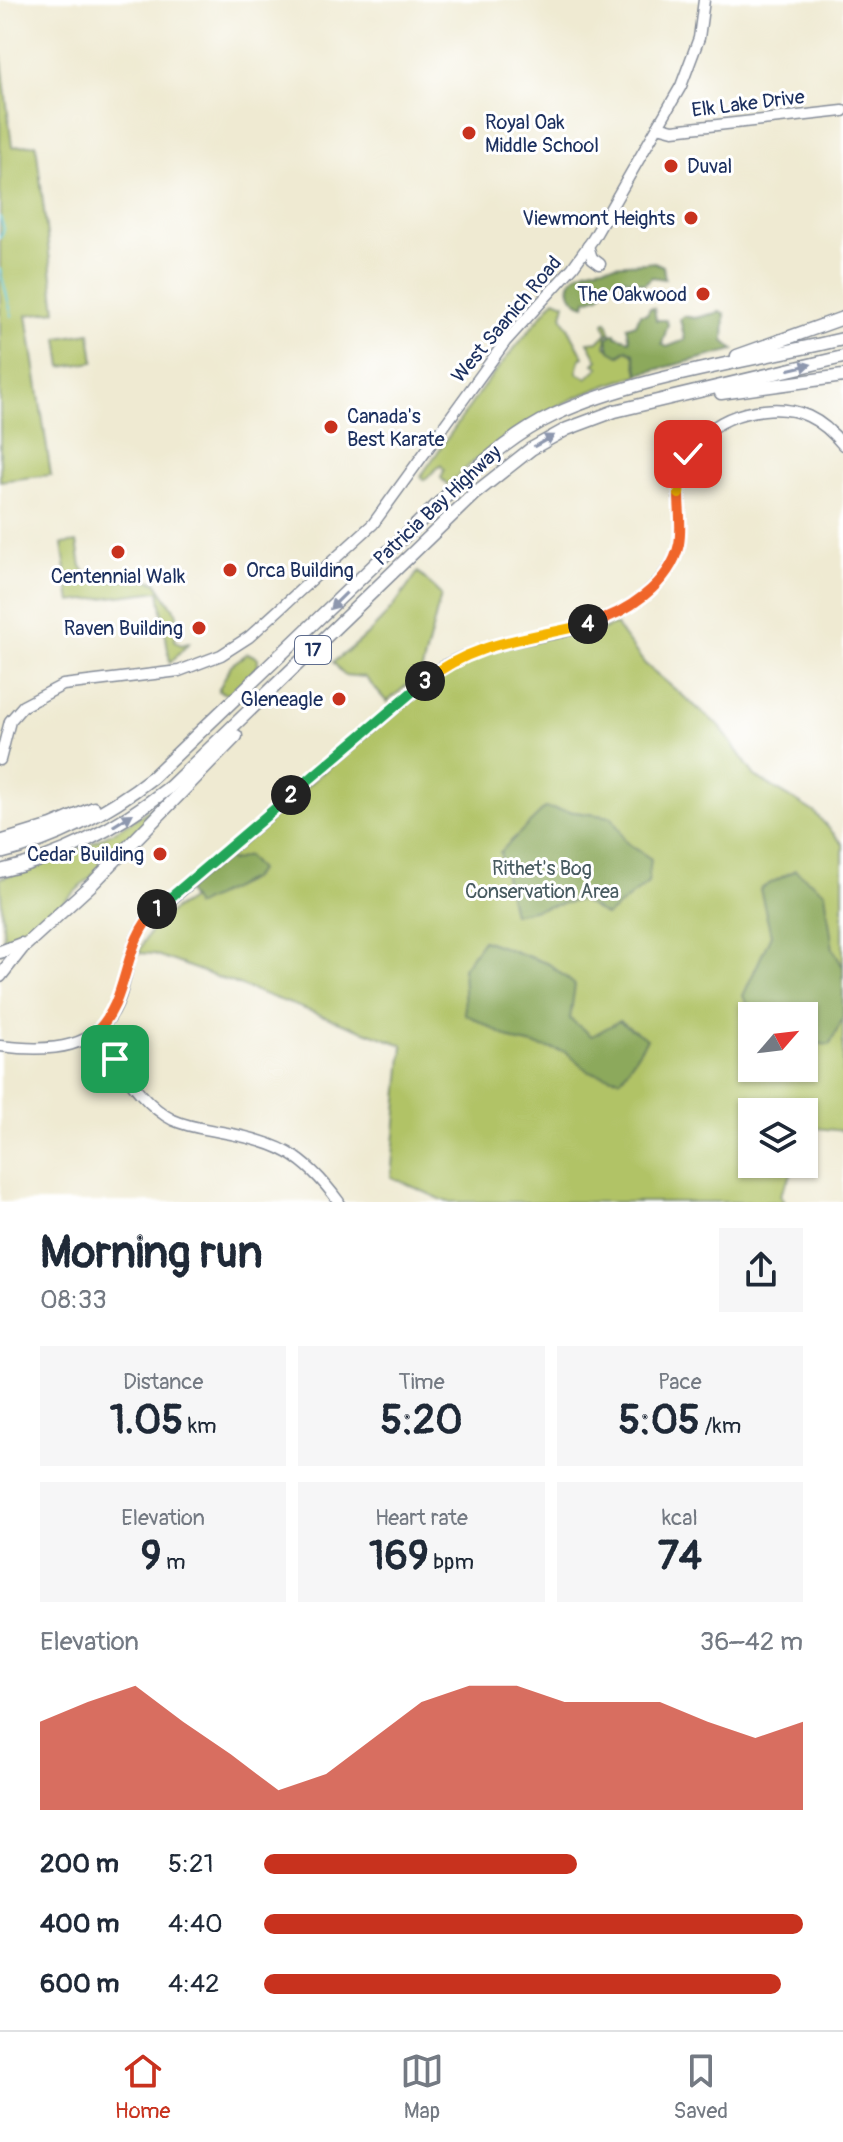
<!DOCTYPE html>
<html lang="en">
<head>
<meta charset="utf-8">
<style>
	body { margin:0; font-family:Pangolin,sans-serif; background:#f6f6f7; color:#1f2937; height:100vh; display:flex; flex-direction:column; font-size:30px; white-space:nowrap }
	* { box-sizing:border-box; margin:0 }
	p { font-size:26px; color:#747a83 }
	.icon { flex:none; width:44px; height:44px; fill:none; stroke:currentColor; stroke-width:2; stroke-linecap:round; stroke-linejoin:round }
	.map { position:relative; height:1202px; overflow:hidden }
	.details { display:flex; flex-direction:column; background:#fff; flex:1 }
	.details>* { flex:none }
	.needle { width:52px; rotate:62deg }
	.controls { position:absolute; left:738px; top:1002px; display:grid; gap:16px }
	.controls a { display:grid; place-items:center; width:80px; height:80px; border-radius:0px; background:#fff; box-shadow:0 2px 6px #0004; font-size:40px }
	.pin { position:absolute; display:grid; place-items:center; width:68px; height:68px; color:#fff; margin:-34px; border-radius:16px; box-shadow:0 4px 12px #0006 }
	.km { position:absolute; width:40px; height:40px; margin:-20px; border-radius:50%; background:#222; color:#fff; font-size:22px; line-height:40px; text-align:center }
	.round { display:grid; place-items:center; flex:none; width:84px; height:84px; border-radius:0px; background:#f6f6f7 }
	.headline { display:flex; align-items:center; justify-content:space-between; height:136px; padding:0 40px }
	h1 { font-size:44px; font-weight:800; line-height:60px }
	.stats { display:grid; grid-template-columns:repeat(3,1fr); gap:12px; height:136px; padding:8px 40px }
	.stats div { display:grid; align-content:center; border-radius:0px; background:#f6f6f7; text-align:center }
	.stats b { font-size:40px; font-weight:800 }
	.stats small { font-size:22px; font-weight:400 }
	.stats p { font-size:22px }
	.chart { height:224px; padding:16px 40px }
	.chart p { display:flex; justify-content:space-between }
	.chart svg { width:100%; height:144px; margin-top:8px; fill:#c8321e; opacity:.7 }
	ul { padding:0 40px; list-style:none; font-size:26px }
	li { display:grid; grid-template-columns:128px 96px 1fr; align-items:center; height:60px }
	li i { height:20px; border-radius:10px; background:#c8321e }
	.dock { display:flex; justify-content:space-around; align-items:center; height:112px; border-top:2px solid #e0e1e3; background:#fff; font-size:22px; color:#747a83 }
	.dock a { display:grid; justify-items:center; gap:4px }
	.dock .on { color:#c8321e }
	.map>svg:first-child { display:block }
	.green { fill:#b1c366; stroke:#667962; stroke-width:2; fill-rule:evenodd }
	.forest { fill:#8ca95b; stroke:#546c5c; stroke-width:2 }
	.lines { fill:none; stroke-linecap:round; stroke-linejoin:round }
	.stream { stroke:#5ac5d4; stroke-width:2 }
	.secondary-casing { stroke:#858c98; stroke-width:13 }
	.highway-casing { stroke:#858c98; stroke-width:15 }
	.secondary { stroke:#fff; stroke-width:10 }
	.highway { stroke:#fff; stroke-width:12 }
	.oneway { fill:#8d97ae }
	.split-1-casing { stroke:#fff; stroke-width:16 }
	.split-2-casing { stroke:#fff; stroke-width:16 }
	.split-3-casing { stroke:#fff; stroke-width:16 }
	.split-4-casing { stroke:#fff; stroke-width:16 }
	.split-5-casing { stroke:#fff; stroke-width:16 }
	.split-6-casing { stroke:#fff; stroke-width:16 }
	.split-1 { stroke:#f0652b; stroke-width:10 }
	.split-2 { stroke:#22a559; stroke-width:10 }
	.split-3 { stroke:#22a559; stroke-width:10 }
	.split-4 { stroke:#f5b400; stroke-width:10 }
	.split-5 { stroke:#f0652b; stroke-width:10 }
	.split-6 { stroke:#f5b400; stroke-width:10 }
	.poi-dot { fill:#c8321e; stroke:#fff; stroke-width:3 }
	.labels { text-anchor:middle; stroke-width:6; stroke-linejoin:round; paint-order:stroke }
	.shield { fill:#fff; stroke:#5f6d8e; stroke-width:2 }
	.shield-label { font-size:18px; font-weight:bold; fill:#1b2f5e }
	.street-label { font-size:20px; fill:#1b2f5e; stroke:#fff }
	.poi-label { font-size:20px; fill:#1b2f5e; stroke:#fff; text-anchor:end }
	.park-label { font-size:20px; fill:#485b60; stroke:#fff }
</style>
</head>
<body>
<div class="map">
<svg width="843" height="1202" viewBox="0 0 843 1202">
	<rect width="100%" height="100%" fill="#fff"/>
	<filter id="ink" filterUnits="userSpaceOnUse"><feTurbulence type="fractalNoise" baseFrequency=".0125" numOctaves="2"/><feDisplacementMap in="SourceGraphic" scale="16" xChannelSelector="R" yChannelSelector="G"/><feConvolveMatrix kernelMatrix="1 2 1 2 8 2 1 2 1" color-interpolation-filters="sRGB"/></filter>
	<filter id="wash" filterUnits="userSpaceOnUse"><feTurbulence type="fractalNoise" baseFrequency=".006" numOctaves="4" result="noise"/><feDisplacementMap in="SourceGraphic" scale="32" xChannelSelector="R" yChannelSelector="G"/><feGaussianBlur stdDeviation="1.8" result="paint"/><feColorMatrix in="noise" values="0 0 0 0 0 0 0 0 0 0 0 0 0 0 0 0 0 1.4 0 .05"/><feComposite in="paint" operator="in"/></filter>
	<g filter="url(#wash)">
		<rect width="100%" height="100%" fill="#efead2"/>
		<g class="green">
			<polygon points="0,45 12,147 36,144 56,311 27,315 51,475 0,481"/>
			<path d="M555,299l10,4 -3,13 22,41 -4,2 -3,14 10,5 12,-11 -5,-3 4,-4 -10,-18 11,-1 8,-8 -3,-10 3,-2 4,13 -4,-1 -1,13 14,10 6,-6 8,4 4,21c-75,22 -135,56 -190,110l-7,-7 3,-8 -3,-5 -17,15 -3,-4 65,-93z"/>
			<polygon points="90,333 94,362 62,367 58,338"/>
			<polygon points="77,542 81,566 91,582 144,579 156,582 177,614 175,641 181,645 189,643 170,663 159,591 71,602 62,544"/>
			<path d="M418,572l23,23 -20,78 -34,29 -22,-25 -21,-2 -11,-13c40,-28 58,-50 85,-90z"/>
			<path d="M615,624l30,40 75,63 35,49 59,36 29,32v287l-26,-3 -13,23v-39h-52v52h45l-17,31 4,7h-337l-56,-25 12,-132 -249,-91 -15,-1c11,-34 44,-50 74,-66l12,-32 219,-185 52,-24 103,-18 2,3zM752,1016h52v52h-52z"/>
			<path d="M248,653l10,5v8c-8,9 -19,23 -29,29l-11,-4 13,-26z"/>
			<path d="M175,790l-72,76 -79,72 -10,7 -10,-4 -4,-63c66,-19 122,-45 175,-88z"/>
		</g>
		<g class="forest">
			<path d="M654,262l9,4 2,13 -13,-2 -8,7 -25,-7 -1,4 -10,2 -8,13 -14,4 -1,5c-16,-4 -22,-22 -6,-32 17,-10 53,-8 75,-11z"/>
			<polygon points="650,308 654,308 656,320 666,320 668,324 662,344 667,347 685,340 680,319 683,316 695,318 720,312 725,314 724,341 734,350 639,374 634,353 627,349 619,355 610,350 607,338 615,333 616,336 630,340 627,327 636,324 640,314 647,314"/>
			<polygon points="545,808 612,817 626,842 651,859 648,883 606,916 580,900 513,914 500,852"/>
			<polygon points="225,855 231,861 247,856 259,870 251,879 195,906 186,891"/>
			<polygon points="795,870 825,892 833,949 843,967 843,1018 830,1045 804,1042 804,1016 754,1016 743,996 771,935 760,889"/>
			<polygon points="483,940 549,964 575,985 570,1019 592,1036 619,1021 647,1039 621,1079 589,1072 566,1052 515,1041 465,1014 463,968"/>
		</g>
		<g class="lines">
			<g class="stream">
				<polyline points="0,217 4,229 0,238"/>
				<polyline points="0,269 12,316"/>
			</g>
		</g>
	</g>
	<g filter="url(#ink)">
		<g class="lines">
			<defs>
				<g id="secondary">
					<polyline points="658,126 673,130 843,111"/>
					<polyline points="588,246 592,258 600,264"/>
					<polyline points="0,760 10,721 23,706 63,685 179,671 221,655 249,637 373,524 505,342 573,267 593,239 681,86 699,38 704,0"/>
					<path d="M94,1034c23,27 46,69 79,86 15,7 32,9 48,12 57,10 83,22 118,70"/>
					<path d="M0,1046c48,6 101,6 120,-49 9,-27 9,-53 26,-76l298,-255c58,-35 135,-23 188,-62 19,-13 39,-33 46,-55 4,-17 2,-32 1,-49 -1,-53 35,-85 85,-90 34,-4 58,9 79,35"/>
				</g>
				<g id="highway">
					<polyline points="737,356 843,318"/>
					<polyline points="721,393 843,376"/>
					<polyline points="0,842 52,826 94,808"/>
					<path d="M0,853c57,-14 107,-40 153,-76l307,-294c29,-26 58,-51 94,-68 84,-39 197,-54 289,-76"/>
					<path d="M0,871c63,-14 119,-44 170,-84l304,-293 57,-45 36,-20 48,-18 228,-54"/>
					<polyline points="0,952 21,944"/>
					<polyline points="0,976 22,948 92,884 236,736"/>
				</g>
			</defs>
			<use href="#secondary" class="secondary-casing"/>
			<use href="#highway" class="highway-casing"/>
			<use href="#secondary" class="secondary"/>
			<use href="#highway" class="highway"/>
		</g>
		<defs><path id="oneway-solid" d="M-6-.8H1V-3.2L6.5 0L1 3.2V.8H-6Z" transform="scale(2)"/></defs>
		<g class="oneway">
			<use href="#oneway-solid" transform="translate(800 367) rotate(-13)"/>
			<use href="#oneway-solid" transform="translate(544 441) rotate(-29)"/>
			<use href="#oneway-solid" transform="translate(338 601) rotate(135)"/>
			<use href="#oneway-solid" transform="translate(123 820) rotate(-32)"/>
		</g>
	</g>
	<g class="lines" filter="url(#ink)">
		<defs>
			<path id="split-1" d="M115,1059l-21,-25c38,-35 26,-90 63,-125"/>
			<polyline id="split-2" points="157,909 291,795"/>
			<polyline id="split-3" points="291,795 425,681"/>
			<path id="split-4" d="M425,681c49,-40 104,-42 163,-57"/>
			<path id="split-5" d="M588,624c37,-10 83,-40 91,-80 3,-17 0,-33 0,-50"/>
			<polyline id="split-6" points="679,494 682,469 688,454"/>
		</defs>
		<use href="#split-1" class="split-1-casing"/>
		<use href="#split-2" class="split-2-casing"/>
		<use href="#split-3" class="split-3-casing"/>
		<use href="#split-4" class="split-4-casing"/>
		<use href="#split-5" class="split-5-casing"/>
		<use href="#split-6" class="split-6-casing"/>
		<use href="#split-1" class="split-1"/>
		<use href="#split-2" class="split-2"/>
		<use href="#split-3" class="split-3"/>
		<use href="#split-4" class="split-4"/>
		<use href="#split-5" class="split-5"/>
		<use href="#split-6" class="split-6"/>
	</g>
	<g class="poi-dot">
		<circle cx="469" cy="133" r="8"/>
		<circle cx="671" cy="166" r="8"/>
		<circle cx="691" cy="218" r="8"/>
		<circle cx="703" cy="294" r="8"/>
		<circle cx="331" cy="427" r="8"/>
		<circle cx="118" cy="552" r="8"/>
		<circle cx="230" cy="570" r="8"/>
		<circle cx="199" cy="628" r="8"/>
		<circle cx="339" cy="699" r="8"/>
		<circle cx="160" cy="854" r="8"/>
	</g>
	<g class="labels">
		<rect class="shield" x="295" y="636" width="36" height="28" rx="6"/>
		<g class="shield-label">
			<text x="313" y="656">17</text>
		</g>
		<g class="street-label">
			<text transform="translate(748 103) rotate(-7)" y="7">Elk Lake Drive</text>
			<text transform="translate(506 319) rotate(-50)" y="7">West Saanich Road</text>
			<text transform="translate(437 505) rotate(-43)" y="7">Patricia Bay Highway</text>
		</g>
		<g class="poi-label">
			<text x="485" y="129" text-anchor="start">Royal Oak<tspan x="485" dy="23">Middle School</tspan></text>
			<text x="687" y="173" text-anchor="start">Duval</text>
			<text x="675" y="225">Viewmont Heights</text>
			<text x="687" y="301">The Oakwood</text>
			<text x="347" y="423" text-anchor="start">Canada's<tspan x="347" dy="23">Best Karate</tspan></text>
			<text x="246" y="577" text-anchor="start">Orca Building</text>
			<text x="118" y="583" text-anchor="middle">Centennial Walk</text>
			<text x="183" y="635">Raven Building</text>
			<text x="323" y="706">Gleneagle</text>
			<text x="144" y="861">Cedar Building</text>
		</g>
		<g class="park-label">
			<text x="542" y="875">Rithet's Bog<tspan x="542" dy="23">Conservation Area</tspan></text>
		</g>
	</g>
</svg>
<div class="controls">
<a><svg class="needle" viewBox="-14 -14 28 28"><path d="M0-13l5 13h-10z" fill="#e53935"/><path d="M0 13l5-13h-10z" fill="#747a83"/></svg></a>
<a><svg class="icon" aria-label="layers" viewBox="0 0 24 24"><path d="M12 4l9 5-9 5-9-5zM3 14l9 5 9-5"/></svg></a>
</div>
<div class="pin" style="left:115px;top:1059px;background:#1e9e55"><svg class="icon" aria-label="arrive" viewBox="0 0 24 24"><path d="M6 21V4h12l-3 4 3 4H6"/></svg></div>
<div class="pin" style="left:688px;top:454px;background:#d93025"><svg class="icon" aria-label="check" viewBox="0 0 24 24"><path d="M5 12l5 5 9-10"/></svg></div>
<b class="km" style="left:157px;top:909px">1</b>
<b class="km" style="left:291px;top:795px">2</b>
<b class="km" style="left:425px;top:681px">3</b>
<b class="km" style="left:588px;top:624px">4</b>
</div>
<section class="details">
<div class="headline"><div><h1>Morning run</h1><p>08:33</p></div><a class="round"><svg class="icon" aria-label="share" viewBox="0 0 24 24"><path d="M12 15V3M7 8l5-5 5 5M5 13v7h14v-7"/></svg></a></div>
<div class="stats">
<div><p>Distance</p><b>1.05<small> km</small></b></div>
<div><p>Time</p><b>5:20</b></div>
<div><p>Pace</p><b>5:05<small> /km</small></b></div>
</div>
<div class="stats">
<div><p>Elevation</p><b>9<small> m</small></b></div>
<div><p>Heart rate</p><b>169<small> bpm</small></b></div>
<div><p>kcal</p><b>74</b></div>
</div>
<div class="chart"><p><span>Elevation</span>36–42 m</p>
<svg viewBox="0 0 160 44" preserveAspectRatio="none"><path d="M0 44V17L10 11L20 6L30 17L40 27L50 38L60 33L70 22L80 11L90 6L100 6L110 11L120 11L130 11L140 17L150 22L160 17V44z"/></svg>
</div>
<ul>
<li><b>200 m</b>5:21<i style="width:58%"></i></li>
<li><b>400 m</b>4:40<i style="width:100%"></i></li>
<li><b>600 m</b>4:42<i style="width:96%"></i></li>
</ul>
</section>
<nav class="dock">
<a class="on"><svg class="icon" aria-label="home" viewBox="0 0 24 24"><path d="M3 11l9-7 9 7M6 9v11h12V9"/></svg>Home</a>
<a><svg class="icon" aria-label="map" viewBox="0 0 24 24"><path d="M3 6l6-2 6 2 6-2v14l-6 2-6-2-6 2zM9 4v14M15 6v14"/></svg>Map</a>
<a><svg class="icon" aria-label="saved" viewBox="0 0 24 24"><path d="M7 4h10v16l-5-4-5 4z"/></svg>Saved</a>
</nav>
</body>
</html>
